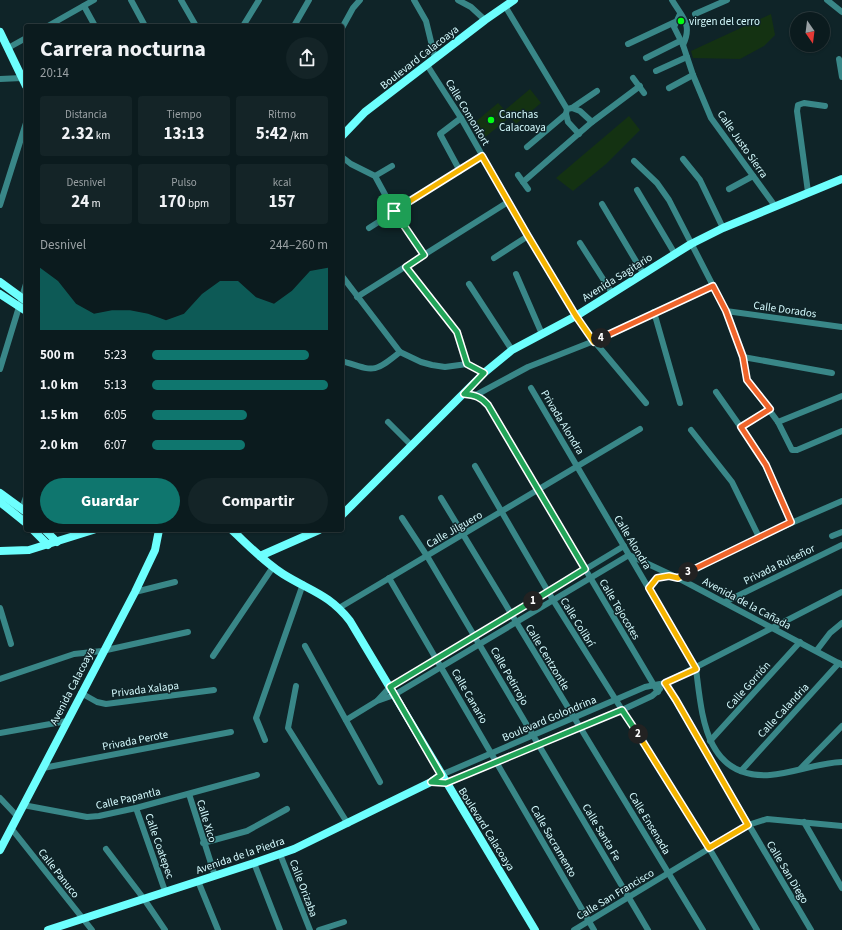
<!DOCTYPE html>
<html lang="es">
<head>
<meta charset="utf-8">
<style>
	body { margin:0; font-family:"Source Sans 3",sans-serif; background:#142427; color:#f1f3f6; height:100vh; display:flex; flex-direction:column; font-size:15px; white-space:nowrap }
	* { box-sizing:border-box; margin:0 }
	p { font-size:13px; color:#9aa1a4 }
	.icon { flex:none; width:22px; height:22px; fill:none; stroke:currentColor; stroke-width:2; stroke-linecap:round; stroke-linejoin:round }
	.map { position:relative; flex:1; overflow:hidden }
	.details { position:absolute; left:24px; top:24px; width:320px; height:508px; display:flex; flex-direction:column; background:#0b1b1e; border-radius:4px; box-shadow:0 1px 3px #0004,0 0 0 1px #2b393c }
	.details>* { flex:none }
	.needle { width:26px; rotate:166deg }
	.controls { position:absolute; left:790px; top:12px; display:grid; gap:8px }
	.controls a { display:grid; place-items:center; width:40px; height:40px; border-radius:50%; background:#0b1b1e; box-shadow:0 1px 3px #0004,0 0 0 1px #2b393c; font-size:20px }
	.pin { position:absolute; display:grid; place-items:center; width:34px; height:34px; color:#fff; margin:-17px; border-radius:8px; box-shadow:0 2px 6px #0006 }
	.km { position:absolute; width:20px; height:20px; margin:-10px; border-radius:50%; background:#222; color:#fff; font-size:11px; line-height:20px; text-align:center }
	.round { display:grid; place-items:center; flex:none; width:42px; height:42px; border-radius:21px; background:#142427 }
	.summary { display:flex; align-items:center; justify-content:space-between; height:68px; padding:0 16px }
	h1 { font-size:22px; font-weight:700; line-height:30px }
	.stats { display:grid; grid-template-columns:repeat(3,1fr); gap:6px; height:68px; padding:4px 16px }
	.stats div { display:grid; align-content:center; border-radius:4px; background:#142427; text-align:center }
	.stats b { font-size:17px; font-weight:700 }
	.stats small { font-size:11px; font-weight:400 }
	.stats p { font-size:11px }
	.chart { height:112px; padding:8px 16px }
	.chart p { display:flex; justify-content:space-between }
	.chart svg { width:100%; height:72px; margin-top:4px; fill:#0f766e; opacity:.7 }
	.cta { display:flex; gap:8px; margin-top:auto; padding:8px 16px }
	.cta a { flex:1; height:46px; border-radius:24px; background:#0f766e; color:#fff; font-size:16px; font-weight:700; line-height:46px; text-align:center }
	.cta a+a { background:#142427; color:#f1f3f6 }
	ul { padding:0 16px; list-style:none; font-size:13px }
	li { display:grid; grid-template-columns:64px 48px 1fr; align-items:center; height:30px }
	li i { height:10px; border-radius:5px; background:#0f766e }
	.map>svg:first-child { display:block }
	.green { fill:#143212 }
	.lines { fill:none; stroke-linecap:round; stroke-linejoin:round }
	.street { stroke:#398788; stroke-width:6 }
	.secondary { stroke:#6dfffe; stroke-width:8 }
	.split-1-casing { stroke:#fff; stroke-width:8 }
	.split-2-casing { stroke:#fff; stroke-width:8 }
	.split-3-casing { stroke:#fff; stroke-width:8 }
	.split-4-casing { stroke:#fff; stroke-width:8 }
	.split-5-casing { stroke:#fff; stroke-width:8 }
	.split-1 { stroke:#22a559; stroke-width:5 }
	.split-2 { stroke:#22a559; stroke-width:5 }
	.split-3 { stroke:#f5b400; stroke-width:5 }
	.split-4 { stroke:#f0652b; stroke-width:5 }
	.split-5 { stroke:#f5b400; stroke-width:5 }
	.poi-dot { fill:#02ff13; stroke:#0f2428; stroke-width:1.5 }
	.labels { text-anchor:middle; stroke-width:3; stroke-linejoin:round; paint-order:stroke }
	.poi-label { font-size:11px; fill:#d6fcff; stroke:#0f2428; text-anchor:start }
	.street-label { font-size:11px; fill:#d6fcff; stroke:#0f2428 }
</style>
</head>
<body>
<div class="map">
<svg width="842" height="930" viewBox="0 0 842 930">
	<rect width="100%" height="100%" fill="#0f2428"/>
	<g class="green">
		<polygon points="771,14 775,35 764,46 740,59 693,58 691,51"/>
		<polygon points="530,89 541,103 516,124 510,117 484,138 473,124 498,103 505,110"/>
		<polygon points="629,116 640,130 606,164 573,191 556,178"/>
	</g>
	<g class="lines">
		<g class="street">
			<polyline points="131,0 145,26"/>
			<polyline points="181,0 196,26"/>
			<polyline points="414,0 426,21 435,58"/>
			<polyline points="458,0 471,7 485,20"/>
			<path d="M672,0c10,17 21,24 11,45"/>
			<polyline points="827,0 842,12"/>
			<polyline points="84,6 95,26"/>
			<polyline points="505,6 567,109"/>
			<polyline points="680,14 674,27 683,45 693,75 711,118 775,206"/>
			<polyline points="695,14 727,0"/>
			<polyline points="48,26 94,0"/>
			<polyline points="243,26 259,0"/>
			<polyline points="294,26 309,0"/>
			<polyline points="342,28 353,8 360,0"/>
			<polyline points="628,44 675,22"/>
			<polyline points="8,48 26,38"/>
			<polyline points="646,58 680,41"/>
			<polyline points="839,59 842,77"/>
			<polyline points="427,65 461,118 528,236 576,316 594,341 646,403"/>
			<polyline points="656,71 687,57"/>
			<polyline points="633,78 644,93"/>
			<polyline points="0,79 22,78"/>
			<polyline points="669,88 693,75"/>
			<polyline points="572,108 580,111 592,122"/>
			<polyline points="566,114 568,122 579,134"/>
			<polyline points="527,147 566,114 567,109 572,108 597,91"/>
			<polyline points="342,157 351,164 375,176 394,211 424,255"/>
			<polyline points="683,159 700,180 723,228"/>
			<polyline points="634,161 657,183 669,200 726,311 743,357 747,380 778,422 792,450 797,450 842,431"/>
			<polyline points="460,171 440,134 461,118"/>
			<polyline points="518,175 528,189"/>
			<polyline points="375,176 392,166"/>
			<polyline points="523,182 592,122 640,86"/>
			<polyline points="729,189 753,176"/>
			<polyline points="637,190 675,254"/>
			<polyline points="808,192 797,111 798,105 804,103 825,106"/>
			<polyline points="602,204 643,273"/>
			<polyline points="0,205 26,123"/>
			<polyline points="369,228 482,156"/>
			<polyline points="580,243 612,293"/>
			<polyline points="494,258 528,236"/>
			<polyline points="406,267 457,332 467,364"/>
			<polyline points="516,274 542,334"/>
			<polyline points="342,276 400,352 421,362 432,365 445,367 467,364 484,373"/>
			<polyline points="469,284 512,350"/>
			<polyline points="357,297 508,202"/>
			<polyline points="726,311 842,327"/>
			<polyline points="654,312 680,403"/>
			<polyline points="743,357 832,373"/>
			<path d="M342,361c32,10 31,13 58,-9"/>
			<polyline points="0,369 26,284"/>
			<path d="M531,388l165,281c6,47 9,110 74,106 24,-2 47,-12 72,-13"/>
			<polyline points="716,392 761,456 791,522"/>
			<polyline points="464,393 476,395 528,367 594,341 713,286"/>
			<polyline points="476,395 483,399 488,405 658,692"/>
			<polyline points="388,422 410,444"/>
			<polyline points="778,422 842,396"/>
			<polyline points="741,427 770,409"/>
			<polyline points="691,430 732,482 759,537"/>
			<polyline points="475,466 553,600 709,848 757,930"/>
			<polyline points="441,498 703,930"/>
			<polyline points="22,508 26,497"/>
			<polyline points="402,518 427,556 648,930"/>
			<polyline points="832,536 842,532"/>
			<polyline points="389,578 594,930"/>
			<polyline points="649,588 657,578 669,576 678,578 759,537 842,501"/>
			<polyline points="135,592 175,582"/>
			<polyline points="725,602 842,545"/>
			<polyline points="0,608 11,644"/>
			<polyline points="339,608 640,429"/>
			<polyline points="305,646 380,782"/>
			<polyline points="817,650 830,633 842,623"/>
			<polyline points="213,656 273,567"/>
			<polyline points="0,679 74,654 102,651 188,632"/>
			<polyline points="665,683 811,930"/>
			<polyline points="296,686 288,728 348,824"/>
			<polyline points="81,693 97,702 106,704 214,690"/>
			<polyline points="378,700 390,687 624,546"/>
			<polyline points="346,720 377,701 394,695 629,555 678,578 842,665"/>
			<polyline points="0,733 67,721"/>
			<polyline points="265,740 256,718 303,584"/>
			<polyline points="710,741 800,642"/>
			<polyline points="43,768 231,732"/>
			<polyline points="801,768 842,726"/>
			<polyline points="741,771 839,663"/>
			<polyline points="441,775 645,687 665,683 842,592"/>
			<polyline points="446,783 622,710 652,696 660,689"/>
			<polyline points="189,794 215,876"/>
			<polyline points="0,798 17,816"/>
			<polyline points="23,805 87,817 99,816 136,808 257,775"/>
			<polyline points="136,808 165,891"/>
			<polyline points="804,822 842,888"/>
			<polyline points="11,828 92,930"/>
			<polyline points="203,843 247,831 287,809"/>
			<polyline points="106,849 144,899 165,930"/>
			<polyline points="280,854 310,930"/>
			<polyline points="254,863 280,930"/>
			<polyline points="198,881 218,930"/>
			<polyline points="319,930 344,922"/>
			<polyline points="574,930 748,825 767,819 842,826"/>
		</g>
		<g class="secondary">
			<polyline points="0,32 26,86"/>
			<polyline points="342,136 365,112 485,20 514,0"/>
			<polyline points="0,282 26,301"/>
			<polyline points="0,294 26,311"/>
			<polyline points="0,493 26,512"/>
			<polyline points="0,502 26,523"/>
			<polyline points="342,515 484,373 512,350 576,316 691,244 723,228 842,179"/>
			<polyline points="33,530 48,545"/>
			<polyline points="45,530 57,542"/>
			<path d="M232,530c16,15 32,32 51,44 27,17 46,20 67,47l185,309"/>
			<polyline points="0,551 29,550 93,530"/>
			<polyline points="260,556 319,530"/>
			<polyline points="0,850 135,592 155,550 159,530"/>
			<polyline points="48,930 254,863 294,849 431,782 441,775"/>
		</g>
	</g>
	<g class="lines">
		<defs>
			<path id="split-1" d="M394,211l30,44 -18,12 51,65 10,32 17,9 -20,21c11,1 17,3 24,11l97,164 -52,32"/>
			<polyline id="split-2" points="533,601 390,687 441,775 431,782 446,783 622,710 638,734"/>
			<polyline id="split-3" points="638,734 709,848 748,825 676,700 665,683 696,669 649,588 657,578 669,576 678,578 688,572"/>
			<polyline id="split-4" points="601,338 713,286 726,311 743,357 747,380 770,409 741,427 766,465 791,522 688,572"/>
			<polyline id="split-5" points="394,211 482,156 528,236 576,316 594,342 601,338"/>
		</defs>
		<use href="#split-1" class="split-1-casing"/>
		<use href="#split-2" class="split-2-casing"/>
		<use href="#split-3" class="split-3-casing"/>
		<use href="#split-4" class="split-4-casing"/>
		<use href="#split-5" class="split-5-casing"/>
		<use href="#split-1" class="split-1"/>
		<use href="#split-2" class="split-2"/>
		<use href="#split-3" class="split-3"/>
		<use href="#split-4" class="split-4"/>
		<use href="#split-5" class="split-5"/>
	</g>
	<g class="poi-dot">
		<circle cx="681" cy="21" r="4"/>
		<circle cx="491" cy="120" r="4"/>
	</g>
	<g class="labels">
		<g class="poi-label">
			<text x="689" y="25">virgen del cerro</text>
			<text x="499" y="118">Canchas<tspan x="499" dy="13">Calacoaya</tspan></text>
		</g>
		<g class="street-label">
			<text transform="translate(419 57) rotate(-38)" y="4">Boulevard Calacoaya</text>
			<text transform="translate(468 112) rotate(59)" y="4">Calle Comonfort</text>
			<text transform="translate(743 144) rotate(55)" y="4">Calle Justo Sierra</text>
			<text transform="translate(617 277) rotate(-32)" y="4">Avenida Sagitario</text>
			<text transform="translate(785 309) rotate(8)" y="4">Calle Dorados</text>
			<text transform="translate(563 422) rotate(59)" y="4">Privada Alondra</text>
			<text transform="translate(454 529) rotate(-30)" y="4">Calle Jilguero</text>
			<text transform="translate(633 542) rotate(59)" y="4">Calle Alondra</text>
			<text transform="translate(779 564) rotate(-26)" y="4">Privada Ruiseñor</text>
			<text transform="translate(747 603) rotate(28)" y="4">Avenida de la Cañada</text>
			<text transform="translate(620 609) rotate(59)" y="4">Calle Tejocotes</text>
			<text transform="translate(578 622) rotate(58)" y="4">Calle Colibrí</text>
			<text transform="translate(548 657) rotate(59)" y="4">Calle Centzontle</text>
			<text transform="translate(510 676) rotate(60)" y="4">Calle Petirrojo</text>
			<text transform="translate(748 685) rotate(-48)" y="4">Calle Gorrión</text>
			<text transform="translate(72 686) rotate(-63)" y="4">Avenida Calacoaya</text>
			<text transform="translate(145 689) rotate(-7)" y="4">Privada Xalapa</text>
			<text transform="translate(470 696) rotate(60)" y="4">Calle Canario</text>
			<text transform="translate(783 710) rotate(-47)" y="4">Calle Calandria</text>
			<text transform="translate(549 718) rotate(-23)" y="4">Boulevard Golondrina</text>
			<text transform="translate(135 740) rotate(-11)" y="4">Privada Perote</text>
			<text transform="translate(128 798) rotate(-13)" y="4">Calle Papantla</text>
			<text transform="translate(207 821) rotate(73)" y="4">Calle Xico</text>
			<text transform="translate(650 823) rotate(59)" y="4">Calle Ensenada</text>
			<text transform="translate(487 829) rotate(58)" y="4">Boulevard Calacoaya</text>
			<text transform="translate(602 832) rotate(59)" y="4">Calle Santa Fe</text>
			<text transform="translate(554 841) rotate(60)" y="4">Calle Sacramento</text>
			<text transform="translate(160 846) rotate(71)" y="4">Calle Coatepec</text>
			<text transform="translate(240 855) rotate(-19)" y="4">Avenida de la Piedra</text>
			<text transform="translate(788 872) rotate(59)" y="4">Calle San Diego</text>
			<text transform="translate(59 873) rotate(52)" y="4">Calle Panuco</text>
			<text transform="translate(304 888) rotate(69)" y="4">Calle Orizaba</text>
			<text transform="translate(615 894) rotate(-31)" y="4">Calle San Francisco</text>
		</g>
	</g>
</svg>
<div class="controls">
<a><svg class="needle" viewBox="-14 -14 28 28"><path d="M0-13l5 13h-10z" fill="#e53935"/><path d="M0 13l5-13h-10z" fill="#9aa1a4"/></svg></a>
</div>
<div class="pin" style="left:394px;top:211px;background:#1e9e55"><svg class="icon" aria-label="arrive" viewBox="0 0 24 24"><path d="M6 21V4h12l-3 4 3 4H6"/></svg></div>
<b class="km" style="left:533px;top:601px">1</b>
<b class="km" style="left:638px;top:734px">2</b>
<b class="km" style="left:688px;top:572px">3</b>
<b class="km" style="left:601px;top:338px">4</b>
<section class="details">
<div class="summary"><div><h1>Carrera nocturna</h1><p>20:14</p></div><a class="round"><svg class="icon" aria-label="share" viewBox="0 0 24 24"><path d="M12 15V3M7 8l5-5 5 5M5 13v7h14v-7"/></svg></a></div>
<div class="stats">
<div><p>Distancia</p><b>2.32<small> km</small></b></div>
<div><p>Tiempo</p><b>13:13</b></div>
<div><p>Ritmo</p><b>5:42<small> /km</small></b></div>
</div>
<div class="stats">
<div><p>Desnivel</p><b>24<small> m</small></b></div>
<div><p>Pulso</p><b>170<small> bpm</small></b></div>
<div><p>kcal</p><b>157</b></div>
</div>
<div class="chart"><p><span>Desnivel</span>244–260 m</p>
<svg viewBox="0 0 160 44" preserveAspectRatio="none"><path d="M0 44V6L10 14L20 28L30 34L40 32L50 32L60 34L70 38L80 34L90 22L100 14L110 14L120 24L130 28L140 20L150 8L160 6V44z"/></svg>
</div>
<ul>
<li><b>500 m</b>5:23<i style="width:89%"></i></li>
<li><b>1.0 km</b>5:13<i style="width:100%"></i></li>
<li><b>1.5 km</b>6:05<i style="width:54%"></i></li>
<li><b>2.0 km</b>6:07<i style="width:53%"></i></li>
</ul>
<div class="cta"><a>Guardar</a><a>Compartir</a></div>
</section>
</div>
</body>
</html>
